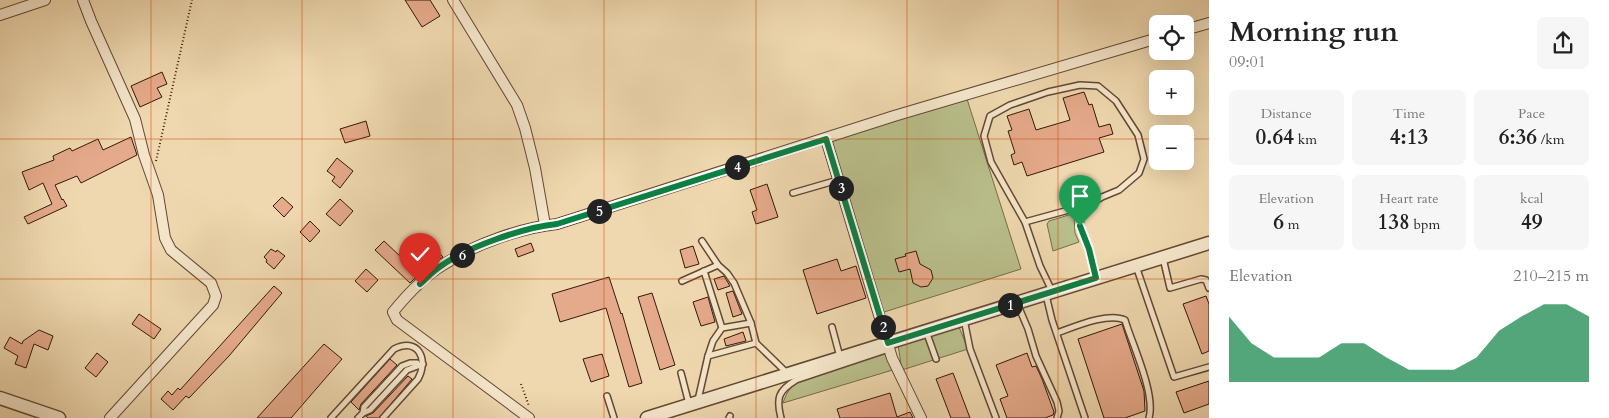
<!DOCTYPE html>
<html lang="en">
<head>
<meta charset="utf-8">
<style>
	body { margin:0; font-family:Cardo,serif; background:#f6f6f6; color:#222; height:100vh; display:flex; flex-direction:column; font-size:19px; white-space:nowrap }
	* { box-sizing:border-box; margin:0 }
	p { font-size:16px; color:#767676 }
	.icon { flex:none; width:28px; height:28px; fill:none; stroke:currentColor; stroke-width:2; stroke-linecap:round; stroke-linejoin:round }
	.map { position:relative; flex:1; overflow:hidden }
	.sheet { display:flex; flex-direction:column; background:#fff; width:400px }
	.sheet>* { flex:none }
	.fabs { position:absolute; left:1149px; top:15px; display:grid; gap:10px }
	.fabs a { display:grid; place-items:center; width:45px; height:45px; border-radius:8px; background:#fff; box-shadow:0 5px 20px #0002; font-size:25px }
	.pin { position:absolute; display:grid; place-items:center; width:42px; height:42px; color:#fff; margin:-51px -21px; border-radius:50% 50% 50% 0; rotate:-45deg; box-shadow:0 0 5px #0007 }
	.pin .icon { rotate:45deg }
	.km { position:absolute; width:25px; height:25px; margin:-12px; border-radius:50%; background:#222; color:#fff; font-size:14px; line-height:25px; text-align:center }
	.round { display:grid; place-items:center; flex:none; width:52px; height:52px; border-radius:8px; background:#f6f6f6 }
	.head { display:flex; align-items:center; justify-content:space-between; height:85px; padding:0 20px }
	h1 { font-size:28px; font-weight:800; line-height:38px }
	.metrics { display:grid; grid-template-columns:repeat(3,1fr); gap:8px; height:85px; padding:5px 20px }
	.metrics div { display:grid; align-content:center; border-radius:8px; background:#f6f6f6; text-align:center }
	.metrics b { font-size:21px; font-weight:800 }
	.metrics small { font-size:14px; font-weight:400 }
	.metrics p { font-size:14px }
	.chart { height:140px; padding:10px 20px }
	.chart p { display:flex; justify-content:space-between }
	.chart svg { width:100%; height:90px; margin-top:5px; fill:#0b8043; opacity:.7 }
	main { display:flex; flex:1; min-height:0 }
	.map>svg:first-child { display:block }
	.green { fill:#b9bf8b; stroke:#766c4a }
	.building { fill:#e5aa8b; stroke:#341909 }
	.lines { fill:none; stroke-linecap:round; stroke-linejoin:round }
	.service-casing { stroke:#634932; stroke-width:8 }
	.minor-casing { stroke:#634932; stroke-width:12 }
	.tertiary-casing { stroke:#634932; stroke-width:15 }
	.path { stroke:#341909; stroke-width:2; stroke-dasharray:1 2.5; stroke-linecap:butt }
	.service { stroke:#f5e6cb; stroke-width:5 }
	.minor { stroke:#f5e6cb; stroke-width:10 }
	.tertiary { stroke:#f5e6cb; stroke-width:12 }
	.route-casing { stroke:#fff; stroke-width:10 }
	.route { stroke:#0b8043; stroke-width:6 }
	.grid { fill:none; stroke:#cd4f0c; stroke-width:1; stroke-opacity:0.55 }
</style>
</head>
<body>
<main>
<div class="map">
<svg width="1209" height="418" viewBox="0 0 1209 418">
	<rect width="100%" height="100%" fill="#efd8af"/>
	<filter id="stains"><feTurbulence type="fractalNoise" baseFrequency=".004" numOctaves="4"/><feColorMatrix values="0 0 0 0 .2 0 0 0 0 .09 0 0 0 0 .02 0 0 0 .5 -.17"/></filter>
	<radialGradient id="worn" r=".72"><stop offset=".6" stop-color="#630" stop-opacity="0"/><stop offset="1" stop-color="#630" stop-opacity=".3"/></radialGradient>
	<g class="green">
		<polygon points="967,99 1021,269 881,313 829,141"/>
		<polygon points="1072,214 1074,216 1075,233 1079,242 1053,251 1047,224 1049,221"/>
		<path d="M959,327l9,22 -66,21c-2,-9 -2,-16 -4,-24z"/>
		<path d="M886,353l10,16 -113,34c4,-12 8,-17 19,-23z"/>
	</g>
	<g class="building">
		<polygon points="405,0 430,0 440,16 422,27"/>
		<polygon points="162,72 167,84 157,88 162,97 140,107 131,86"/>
		<polygon points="1084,92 1089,105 1092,104 1099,127 1110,124 1113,134 1099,138 1104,152 1027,176 1022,162 1014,165 1011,155 1015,153 1008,131 1012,130 1007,116 1029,109 1036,130 1070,120 1063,98"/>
		<polygon points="366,121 370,136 345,143 340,129"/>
		<polygon points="131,137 137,155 81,183 77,176 55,185 62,200 63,199 67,206 28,224 24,217 52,204 43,183 29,190 22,172 54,160 53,156 70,148 72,151 98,139 103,150"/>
		<polygon points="337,158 353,171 340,188 332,181 335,177 327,171"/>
		<polygon points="767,184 778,217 756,224 752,212 757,210 750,190"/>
		<polygon points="282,197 293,207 284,217 273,206"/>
		<polygon points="340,199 353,211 340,226 326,214"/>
		<polygon points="310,221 320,231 310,242 300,232"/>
		<polygon points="384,241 419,274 410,283 375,250"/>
		<polygon points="531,243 534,251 518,257 515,249"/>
		<polygon points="432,245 443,257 435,262 432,260 429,262 422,254"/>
		<polygon points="693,246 699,264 685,268 680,250"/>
		<polygon points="271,249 276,252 277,250 285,256 274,269 266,262 267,260 264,257"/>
		<polygon points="916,251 920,264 931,270 933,278 928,286 921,287 913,283 910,269 899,272 895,259 906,256 905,254"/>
		<polygon points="837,259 841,271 856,266 866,298 817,314 803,270"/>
		<polygon points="366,269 378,280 367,292 355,281"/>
		<polygon points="724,276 730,286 718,290 714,279"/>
		<polygon points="609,277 621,314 622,313 642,383 629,387 606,308 560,322 552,294"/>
		<polygon points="274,286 282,293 229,356 189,398 186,396 173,410 161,399 168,391 172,395 178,388 180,390"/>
		<polygon points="733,291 742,314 733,317 726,293"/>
		<polygon points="652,293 675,365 660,370 638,297"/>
		<polygon points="1206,296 1209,304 1209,351 1202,354 1183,304"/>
		<polygon points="708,297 715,322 701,326 693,302"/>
		<polygon points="139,314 161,329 154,339 132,324"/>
		<polygon points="1122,324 1144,391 1145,411 1125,418 1104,418 1078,339"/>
		<polygon points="39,330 53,336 48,350 34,344 26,368 15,364 18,356 4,348 10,337 22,344 23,341"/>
		<polygon points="743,332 746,341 726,346 724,339"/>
		<polygon points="324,344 342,359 291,418 257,418"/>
		<polygon points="97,353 108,362 96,377 85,368"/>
		<polygon points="1027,353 1032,367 1036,366 1042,379 1054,412 1053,415 1045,418 1007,418 1000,399 1008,396 996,365"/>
		<polygon points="602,354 609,376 591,382 583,359"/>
		<polygon points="390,359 397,365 361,404 359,410 351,402"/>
		<polygon points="953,373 970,418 951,418 936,379"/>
		<polygon points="408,376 412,379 379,418 368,418 366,416 373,413"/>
		<polygon points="1209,381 1209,404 1184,413 1176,392"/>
		<polygon points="890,393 897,417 910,412 913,418 840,418 837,409"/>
	</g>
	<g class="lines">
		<defs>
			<g id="service">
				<polyline points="793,193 838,180"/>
				<polyline points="1025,222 1087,205"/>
				<polyline points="702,241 718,265 727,273 734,283 751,323 756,343"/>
				<polyline points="1163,258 1170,288 1201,279 1206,280 1209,288"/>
				<polyline points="1136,266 1174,377 1209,367"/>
				<polyline points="704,271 722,328"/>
				<polyline points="682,281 718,265"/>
				<polyline points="1052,291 1040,266 1025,222 991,162 984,136 990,116 1010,105 1048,92 1080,85 1098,86 1116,101 1138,135 1144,159 1139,173 1119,190 1102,197 1088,205 1081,215 1080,226 1089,249 1096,278"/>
				<polyline points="1046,295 1052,320 1085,418"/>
				<polyline points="1017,303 1028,329 1036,356 1057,402 1059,411 1057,418"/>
				<polyline points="964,319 970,349 996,418"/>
				<polyline points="832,327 840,357"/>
				<polyline points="926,331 936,359"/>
				<path d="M1057,333c17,-6 51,-21 68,-13 7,24 31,74 24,98"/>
				<polyline points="708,356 713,341 722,328 751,323"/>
				<polyline points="681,373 689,404"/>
				<polyline points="607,396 614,418"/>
				<polyline points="698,400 708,356 756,343 788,374"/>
				<polyline points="363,413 364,407 402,366 410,363 417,363"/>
				<path d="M331,418l63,-69c24,-12 35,10 24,30l-35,39"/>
				<polyline points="358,418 363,413 370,410 407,370 423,364"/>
				<polyline points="729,418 730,416"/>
				<path d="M781,418c-5,-20 -3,-27 15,-38l93,-31"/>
			</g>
			<g id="minor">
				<polyline points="83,0 91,21 135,119 144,155 158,195 165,238 171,250 211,283 216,296 213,305 110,418"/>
				<polyline points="453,0 517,105 525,128 535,168 545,225"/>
				<polyline points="0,15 45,0"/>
				<polyline points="1185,30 1209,23"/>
				<polyline points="826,139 892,358 921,418"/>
				<path d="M529,418l-132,-98 -4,-8c13,-16 32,-36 50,-47 32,-21 77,-37 114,-41l337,-108 264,-78"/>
			</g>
			<g id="tertiary">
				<polyline points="0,398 59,418"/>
				<polyline points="647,418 1209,243"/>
			</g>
		</defs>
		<use href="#service" class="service-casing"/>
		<use href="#minor" class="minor-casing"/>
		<use href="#tertiary" class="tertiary-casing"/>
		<g class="path">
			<polyline points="156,161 192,0"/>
			<polyline points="521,384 529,406"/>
		</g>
		<use href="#service" class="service"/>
		<use href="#minor" class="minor"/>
		<use href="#tertiary" class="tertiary"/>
	</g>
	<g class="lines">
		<defs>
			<path id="route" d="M420,284c7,-6 13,-13 21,-18 26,-19 84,-39 116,-42l269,-85 62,204 208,-65 -7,-29 -9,-23"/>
		</defs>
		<use href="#route" class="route-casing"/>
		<use href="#route" class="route"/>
	</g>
	<path class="grid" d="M151,0v418M302,0v418M453,0v418M604,0v418M756,0v418M907,0v418M1058,0v418M0,139h1158M1185,139h24M0,279h1209"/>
	<rect width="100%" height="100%" filter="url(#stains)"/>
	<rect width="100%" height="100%" fill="url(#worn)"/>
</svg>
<div class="fabs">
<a><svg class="icon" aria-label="locate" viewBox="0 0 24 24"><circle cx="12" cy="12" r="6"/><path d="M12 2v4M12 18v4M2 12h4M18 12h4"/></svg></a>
<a>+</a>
<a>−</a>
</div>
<div class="pin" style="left:1080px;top:226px;background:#1e9e55"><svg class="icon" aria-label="arrive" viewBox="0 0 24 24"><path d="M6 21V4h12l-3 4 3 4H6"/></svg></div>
<div class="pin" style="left:420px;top:284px;background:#d93025"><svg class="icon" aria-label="check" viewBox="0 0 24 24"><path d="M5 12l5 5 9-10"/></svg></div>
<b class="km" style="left:1010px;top:305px">1</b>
<b class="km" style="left:883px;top:327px">2</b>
<b class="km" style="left:841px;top:188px">3</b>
<b class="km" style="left:737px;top:167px">4</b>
<b class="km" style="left:599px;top:211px">5</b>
<b class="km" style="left:462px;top:255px">6</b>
</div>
<section class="sheet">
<div class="head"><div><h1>Morning run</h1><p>09:01</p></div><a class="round"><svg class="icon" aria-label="share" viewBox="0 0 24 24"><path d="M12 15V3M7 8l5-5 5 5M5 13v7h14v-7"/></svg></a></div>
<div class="metrics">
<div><p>Distance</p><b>0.64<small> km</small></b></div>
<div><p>Time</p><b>4:13</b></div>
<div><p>Pace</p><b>6:36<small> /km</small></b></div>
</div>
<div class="metrics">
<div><p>Elevation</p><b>6<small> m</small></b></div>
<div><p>Heart rate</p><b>138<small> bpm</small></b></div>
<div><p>kcal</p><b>49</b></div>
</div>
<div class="chart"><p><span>Elevation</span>210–215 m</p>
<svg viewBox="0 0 160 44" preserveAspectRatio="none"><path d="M0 44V12L10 25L20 32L30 32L40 32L50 25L60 25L70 32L80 38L90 38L100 38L110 32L120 19L130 12L140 6L150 6L160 12V44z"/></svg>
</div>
</section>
</main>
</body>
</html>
